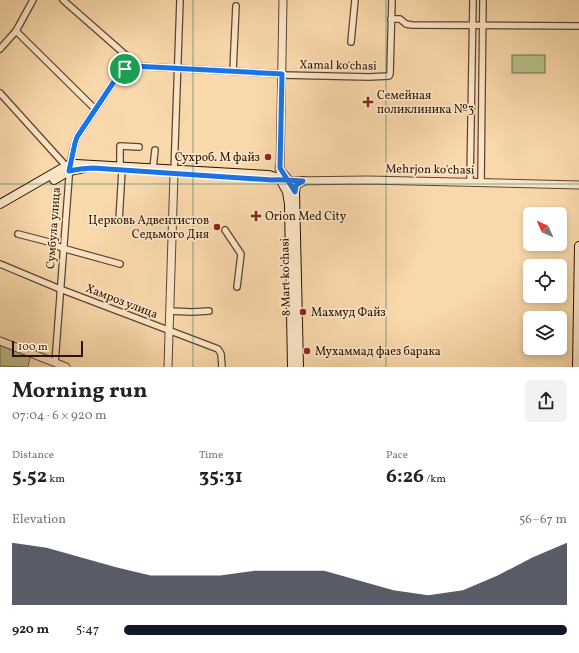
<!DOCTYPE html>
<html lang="en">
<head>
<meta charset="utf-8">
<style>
	body { margin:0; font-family:Vollkorn,serif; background:#f2f2f2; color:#222; height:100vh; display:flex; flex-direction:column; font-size:15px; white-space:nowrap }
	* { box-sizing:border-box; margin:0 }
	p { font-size:13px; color:#767676 }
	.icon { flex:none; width:22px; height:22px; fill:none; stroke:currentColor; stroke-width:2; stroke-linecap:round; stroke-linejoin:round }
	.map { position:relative; height:367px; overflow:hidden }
	.sheet { display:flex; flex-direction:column; background:#fff; flex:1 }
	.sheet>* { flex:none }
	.needle { width:26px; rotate:315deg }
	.tools { position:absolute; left:523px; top:207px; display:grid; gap:8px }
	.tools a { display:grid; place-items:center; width:44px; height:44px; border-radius:6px; background:#fff; box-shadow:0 2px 6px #0003; font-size:20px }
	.scale { position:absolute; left:12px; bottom:10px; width:71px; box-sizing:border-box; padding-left:4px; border:2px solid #2a1301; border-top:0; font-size:11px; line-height:14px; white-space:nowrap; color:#2a1301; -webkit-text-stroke:3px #fbe6c8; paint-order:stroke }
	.pin { position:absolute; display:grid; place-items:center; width:34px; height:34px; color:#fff; margin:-17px; border:2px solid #fff; border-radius:50%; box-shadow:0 1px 4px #0007 }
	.round { display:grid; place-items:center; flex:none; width:42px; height:42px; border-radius:6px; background:#f2f2f2 }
	.summary { display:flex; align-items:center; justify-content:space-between; height:68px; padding:0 12px }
	h1 { font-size:22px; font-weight:700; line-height:30px }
	.figures { display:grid; grid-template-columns:repeat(3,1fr); gap:6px; height:68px; padding:4px 12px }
	.figures div { display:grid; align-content:center }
	.figures b { font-size:20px; font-weight:700 }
	.figures small { font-size:11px; font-weight:400 }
	.figures p { font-size:11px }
	.chart { height:112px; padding:8px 12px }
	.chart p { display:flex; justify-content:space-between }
	.chart svg { width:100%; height:72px; margin-top:4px; fill:#111827; opacity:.7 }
	ul { padding:0 12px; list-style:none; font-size:13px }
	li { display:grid; grid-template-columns:64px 48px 1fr; align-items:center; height:30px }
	li i { height:10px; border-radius:5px; background:#111827 }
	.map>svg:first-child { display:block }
	.green { fill:#b8c08d; stroke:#716a47 }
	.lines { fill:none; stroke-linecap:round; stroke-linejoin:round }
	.minor-casing { stroke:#5e442c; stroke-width:8 }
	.tertiary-casing { stroke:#5e442c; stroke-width:9 }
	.secondary-casing { stroke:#2a1301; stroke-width:10 }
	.minor { stroke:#fbe6c8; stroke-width:5.5 }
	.tertiary { stroke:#fbe6c8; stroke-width:7 }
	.secondary { stroke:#fbe6c8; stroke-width:8 }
	.route-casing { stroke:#fff; stroke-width:8 }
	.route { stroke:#1a73e8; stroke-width:5 }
	.grid { fill:none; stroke:#0f766e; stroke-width:1; stroke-opacity:0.55 }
	.poi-dot { fill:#8f2418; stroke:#fbe6c8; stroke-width:1.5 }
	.labels { text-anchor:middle; stroke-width:3.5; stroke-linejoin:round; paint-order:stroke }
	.street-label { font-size:12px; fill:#2a1301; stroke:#fbe6c8 }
	.poi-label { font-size:12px; fill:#2a1301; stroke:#fbe6c8; text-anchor:start }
</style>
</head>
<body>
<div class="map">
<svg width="579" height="367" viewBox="0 0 579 367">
	<rect width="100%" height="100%" fill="#f9d8ab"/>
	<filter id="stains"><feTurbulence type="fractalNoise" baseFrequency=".005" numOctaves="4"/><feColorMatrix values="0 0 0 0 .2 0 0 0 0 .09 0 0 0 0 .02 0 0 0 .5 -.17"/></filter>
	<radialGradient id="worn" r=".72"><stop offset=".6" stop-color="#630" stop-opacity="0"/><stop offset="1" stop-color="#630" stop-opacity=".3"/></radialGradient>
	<g class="green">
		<rect x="512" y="55" width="33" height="18"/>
		<polygon points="0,345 30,357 28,367 0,366"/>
	</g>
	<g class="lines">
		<defs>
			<g id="minor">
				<polyline points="63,0 128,57 133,66"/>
				<polyline points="391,19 400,19 406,24 412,25 579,26"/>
				<polyline points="16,31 95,109"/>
				<polyline points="351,42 355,0"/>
				<polyline points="0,49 16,31 33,0"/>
				<polyline points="233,71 236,6"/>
				<polyline points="282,75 369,77 389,76 390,74 392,0"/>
				<polyline points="0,93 66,166 68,169"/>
				<polyline points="120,166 120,146 139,147"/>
				<polyline points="153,168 155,150"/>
				<polyline points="174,173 180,0"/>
				<polyline points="470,182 473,0"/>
				<polyline points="481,182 483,0"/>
				<polyline points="119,221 122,170"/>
				<polyline points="225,230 241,254 237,287"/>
				<polyline points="18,234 49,242 62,248 120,264"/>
				<polyline points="0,264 60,289 218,349 221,354 222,367"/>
				<polyline points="170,311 192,312 209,311"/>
				<polyline points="55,363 70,164 75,143 77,137 119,74 125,69 133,66 282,74"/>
			</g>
			<g id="tertiary">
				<polyline points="279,168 290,181 368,180 579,185"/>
				<polyline points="280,172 283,0"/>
				<polyline points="0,341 66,367"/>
				<polyline points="168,367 174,173"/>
			</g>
			<g id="secondary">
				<polyline points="280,179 287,192 289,204 292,367"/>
				<polyline points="54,180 69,171 84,168"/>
				<polyline points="295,192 296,185 303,181"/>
				<polyline points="0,204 66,166 76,164 269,175 290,181 295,192 299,367"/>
				<polyline points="577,367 579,246"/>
			</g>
		</defs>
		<use href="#minor" class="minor-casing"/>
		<use href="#tertiary" class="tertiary-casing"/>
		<use href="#secondary" class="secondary-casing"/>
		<use href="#minor" class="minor"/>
		<use href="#tertiary" class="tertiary"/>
		<use href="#secondary" class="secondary"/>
	</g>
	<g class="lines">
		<defs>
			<path id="route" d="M125,69l-6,5 -42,63 -2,6 -6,28 11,-2 13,-1 179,12c10,-1 21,1 31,1l-7,4 -1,7 -15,-24 2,-94 -149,-8 -8,3"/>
		</defs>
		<use href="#route" class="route-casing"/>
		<use href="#route" class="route"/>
	</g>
	<path class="grid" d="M193,0v367M386,0v367M0,184h579"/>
	<g class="poi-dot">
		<path d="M366 96h4v4h4v4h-4v4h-4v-4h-4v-4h4z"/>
		<circle cx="268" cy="157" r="4"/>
		<path d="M254 210h4v4h4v4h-4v4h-4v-4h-4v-4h4z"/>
		<circle cx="217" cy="227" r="4"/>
		<circle cx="303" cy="312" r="4"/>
		<circle cx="307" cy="351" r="4"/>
	</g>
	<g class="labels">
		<g class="street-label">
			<text transform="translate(338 65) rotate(1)" y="4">Xamal ko'chasi</text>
			<text transform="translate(430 169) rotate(1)" y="4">Mehrjon ko'chasi</text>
			<text transform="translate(53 228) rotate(-86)" y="4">Сумбула улица</text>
			<text transform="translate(285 277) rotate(-91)" y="4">8 Mart ko'chasi</text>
			<text transform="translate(122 301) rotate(21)" y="4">Хамроз улица</text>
		</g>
		<g class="poi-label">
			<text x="377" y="99">Семейная<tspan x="377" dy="14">поликлиника №3</tspan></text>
			<text x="260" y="161" text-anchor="end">Сухроб. М файз</text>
			<text x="265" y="220">Orion Med City</text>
			<text x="209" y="224" text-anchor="end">Церковь Адвентистов<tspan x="209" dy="14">Седьмого Дня</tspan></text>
			<text x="311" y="316">Махмуд Файз</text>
			<text x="315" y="355">Мухаммад фаез барака</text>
		</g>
	</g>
	<rect width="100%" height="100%" filter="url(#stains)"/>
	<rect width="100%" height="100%" fill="url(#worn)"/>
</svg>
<div class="tools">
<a><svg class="needle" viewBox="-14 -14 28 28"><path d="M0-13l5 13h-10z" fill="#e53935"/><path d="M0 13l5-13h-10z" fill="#767676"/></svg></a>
<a><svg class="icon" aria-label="locate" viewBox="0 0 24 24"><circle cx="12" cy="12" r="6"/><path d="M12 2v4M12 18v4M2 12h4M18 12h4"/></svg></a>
<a><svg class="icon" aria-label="layers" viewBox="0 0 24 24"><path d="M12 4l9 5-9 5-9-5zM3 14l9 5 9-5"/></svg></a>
</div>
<div class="scale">100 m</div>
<div class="pin" style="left:125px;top:69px;background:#1e9e55"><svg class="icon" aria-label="arrive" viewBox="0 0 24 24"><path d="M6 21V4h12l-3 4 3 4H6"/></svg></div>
</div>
<section class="sheet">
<div class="summary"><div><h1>Morning run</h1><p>07:04 · 6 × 920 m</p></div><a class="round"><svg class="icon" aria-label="share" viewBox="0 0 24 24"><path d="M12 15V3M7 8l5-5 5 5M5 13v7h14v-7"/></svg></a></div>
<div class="figures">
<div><p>Distance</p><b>5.52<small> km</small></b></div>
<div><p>Time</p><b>35:31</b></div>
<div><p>Pace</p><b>6:26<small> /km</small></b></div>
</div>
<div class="chart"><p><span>Elevation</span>56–67 m</p>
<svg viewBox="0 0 160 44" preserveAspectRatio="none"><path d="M0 44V6L10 9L20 15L30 21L40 26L50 26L60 26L70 23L80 23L90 23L100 29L110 35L120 38L130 35L140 26L150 15L160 6V44z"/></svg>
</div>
<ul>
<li><b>920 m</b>5:47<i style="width:100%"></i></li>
</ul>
</section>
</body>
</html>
